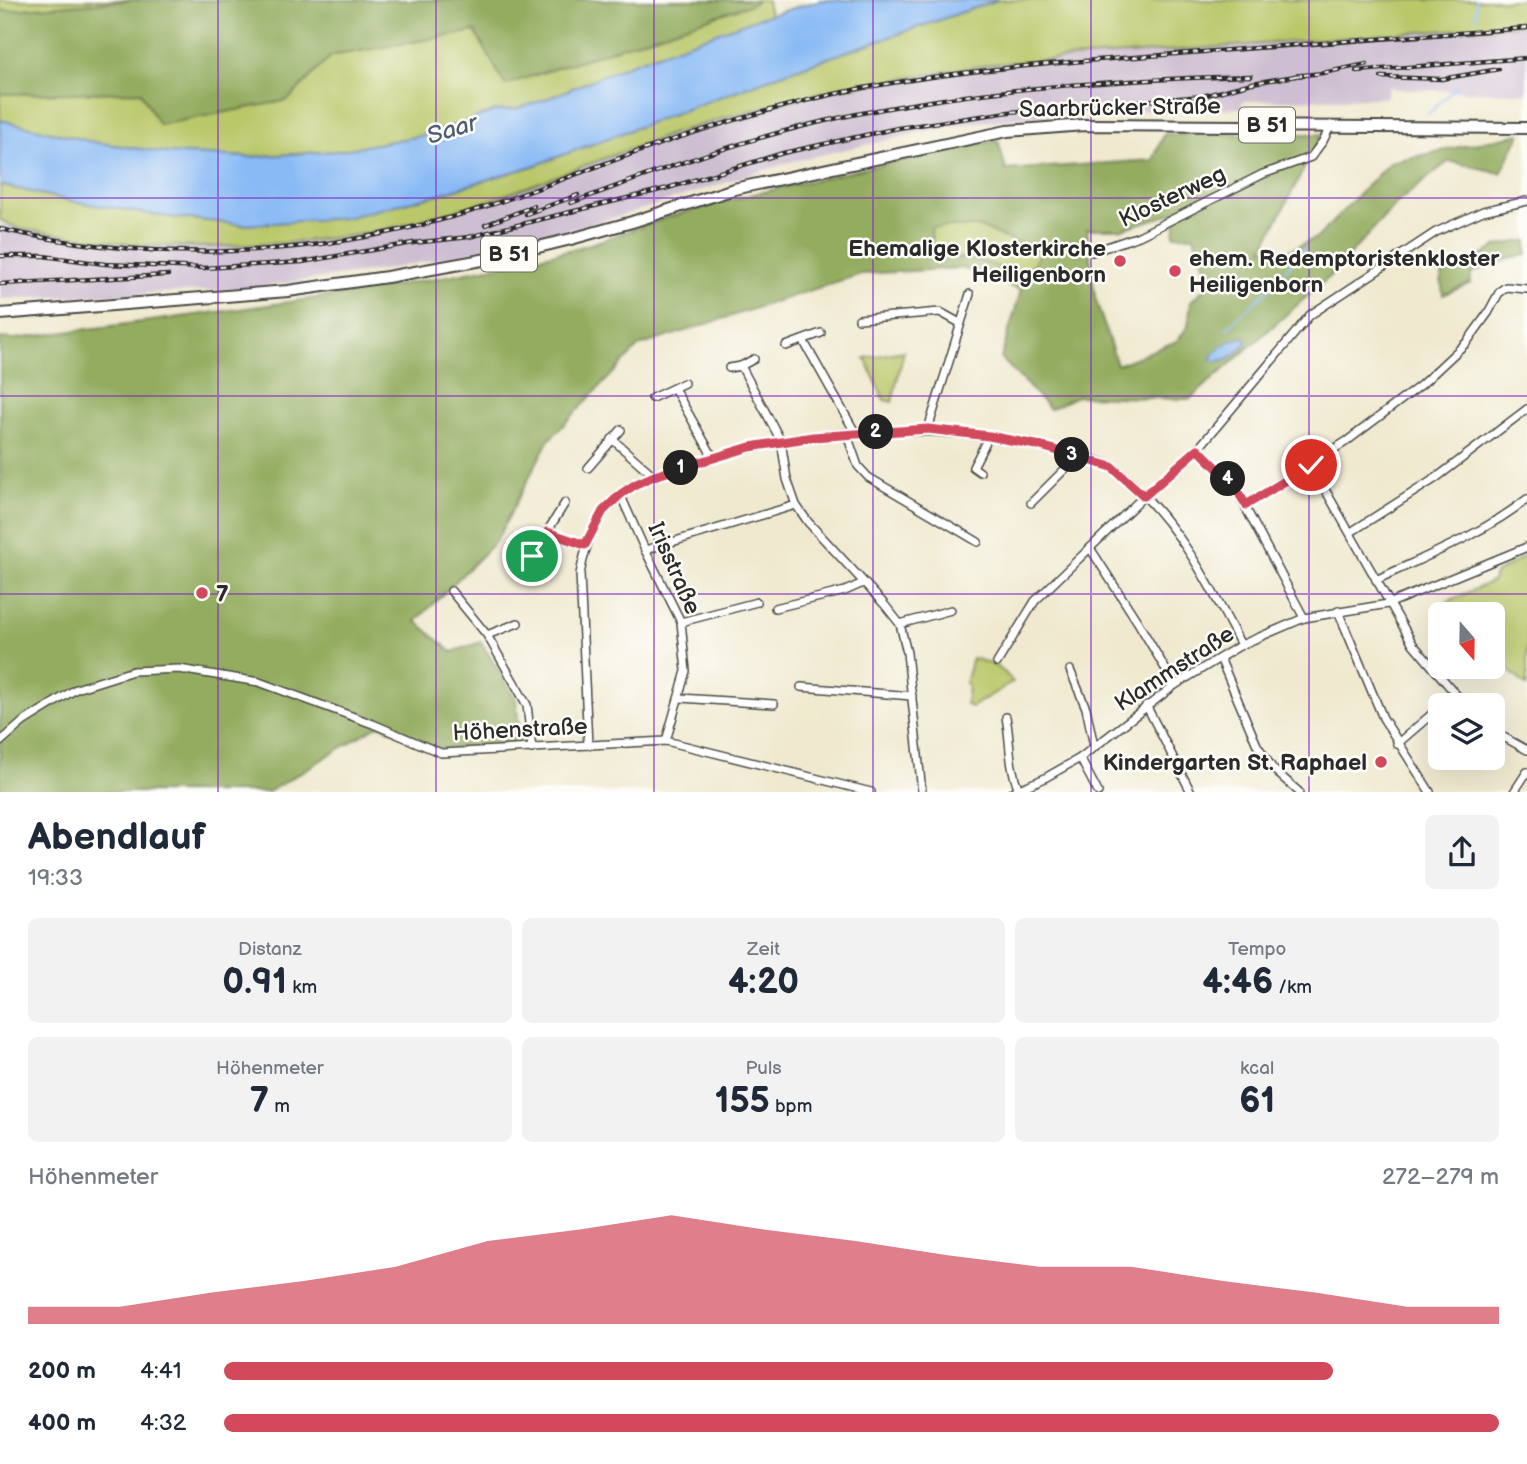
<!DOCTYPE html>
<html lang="de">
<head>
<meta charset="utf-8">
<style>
	body { margin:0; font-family:"Balsamiq Sans",sans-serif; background:#f2f2f3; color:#1f2937; height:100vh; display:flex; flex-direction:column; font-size:26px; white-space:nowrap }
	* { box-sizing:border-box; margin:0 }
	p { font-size:23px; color:#747a83 }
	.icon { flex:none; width:38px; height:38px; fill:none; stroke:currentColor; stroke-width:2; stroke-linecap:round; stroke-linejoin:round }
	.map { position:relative; height:792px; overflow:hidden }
	.sheet { display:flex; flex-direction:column; background:#fff; flex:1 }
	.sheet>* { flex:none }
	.needle { width:46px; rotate:160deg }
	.controls { position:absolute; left:1428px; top:602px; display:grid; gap:14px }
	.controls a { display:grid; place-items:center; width:77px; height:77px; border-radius:10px; background:#fff; box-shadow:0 7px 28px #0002; font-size:35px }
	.pin { position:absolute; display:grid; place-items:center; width:60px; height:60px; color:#fff; margin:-30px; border:4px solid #fff; border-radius:50%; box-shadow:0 2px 7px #0007 }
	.km { position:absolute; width:35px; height:35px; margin:-18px; border-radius:50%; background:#222; color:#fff; font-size:19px; line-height:35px; text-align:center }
	.round { display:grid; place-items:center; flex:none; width:74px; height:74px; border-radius:10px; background:#f2f2f3 }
	.summary { display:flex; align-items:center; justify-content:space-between; height:119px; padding:0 28px }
	h1 { font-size:38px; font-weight:600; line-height:52px }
	.figures { display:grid; grid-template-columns:repeat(3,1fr); gap:10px; height:119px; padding:7px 28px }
	.figures div { display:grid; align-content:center; border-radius:10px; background:#f2f2f3; text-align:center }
	.figures b { font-size:35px; font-weight:600 }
	.figures small { font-size:19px; font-weight:400 }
	.figures p { font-size:19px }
	.chart { height:196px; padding:14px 28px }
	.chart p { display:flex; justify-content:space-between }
	.chart svg { width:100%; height:126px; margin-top:7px; fill:#d1495b; opacity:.7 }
	ul { padding:0 28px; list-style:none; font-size:23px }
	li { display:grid; grid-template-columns:112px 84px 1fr; align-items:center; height:52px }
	li i { height:18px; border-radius:9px; background:#d1495b }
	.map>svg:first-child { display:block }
	.industrial { fill:#cebed1 }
	.green { fill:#bac86b; stroke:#727a4b; stroke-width:2 }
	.forest { fill:#93ac5f; stroke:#5f6c45; stroke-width:2; fill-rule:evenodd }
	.water { fill:#89baf5; stroke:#5a7290; stroke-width:2 }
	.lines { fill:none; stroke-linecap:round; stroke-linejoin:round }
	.stream { stroke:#89baf5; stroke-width:2 }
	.street-casing { stroke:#494844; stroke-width:10 }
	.primary-casing { stroke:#494844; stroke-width:14 }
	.street { stroke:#fff; stroke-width:7 }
	.primary { stroke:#fff; stroke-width:10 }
	.rail-casing { stroke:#2b2b2b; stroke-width:4.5 }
	.rail { stroke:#fdfcf7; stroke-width:2; stroke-dasharray:5; stroke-linecap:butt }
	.route-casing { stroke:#fff; stroke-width:14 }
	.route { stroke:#d1495b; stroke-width:9 }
	.grid { fill:none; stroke:#7b2cbf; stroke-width:2; stroke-opacity:0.55 }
	.poi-dot { fill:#d1495b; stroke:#fdfcf7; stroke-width:2.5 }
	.labels { text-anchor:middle; stroke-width:5; stroke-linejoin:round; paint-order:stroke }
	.shield { fill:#fdfcf7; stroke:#6a6a68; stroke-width:2 }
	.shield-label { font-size:21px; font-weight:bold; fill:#2b2b2b }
	.street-label { font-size:23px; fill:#2b2b2b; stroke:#fdfcf7 }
	.poi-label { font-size:23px; font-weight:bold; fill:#2b2b2b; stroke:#fdfcf7; text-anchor:end }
	.water-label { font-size:24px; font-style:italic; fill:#4c5d72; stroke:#fdfcf7 }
</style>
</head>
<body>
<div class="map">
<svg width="1527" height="792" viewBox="0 0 1527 792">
	<rect width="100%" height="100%" fill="#fdfcf7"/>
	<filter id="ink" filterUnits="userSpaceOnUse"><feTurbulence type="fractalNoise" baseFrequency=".0143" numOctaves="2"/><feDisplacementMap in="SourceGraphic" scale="14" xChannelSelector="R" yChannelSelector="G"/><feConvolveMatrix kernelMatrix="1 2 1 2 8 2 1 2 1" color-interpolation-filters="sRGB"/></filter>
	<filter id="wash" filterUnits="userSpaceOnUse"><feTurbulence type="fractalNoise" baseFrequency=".00686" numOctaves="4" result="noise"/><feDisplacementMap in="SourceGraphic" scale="28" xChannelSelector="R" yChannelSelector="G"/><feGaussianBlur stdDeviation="1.57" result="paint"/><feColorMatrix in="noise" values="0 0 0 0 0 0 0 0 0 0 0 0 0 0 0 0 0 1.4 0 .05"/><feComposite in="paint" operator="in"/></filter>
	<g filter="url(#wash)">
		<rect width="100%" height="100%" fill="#f0e9cf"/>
		<polygon class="industrial" points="1527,24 1527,93 1396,89 1389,86 1386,98 1243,101 1241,108 1073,112 955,125 793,161 620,216 528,240 389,269 233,290 0,299 0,224 26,230 319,240 793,75 875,52 1398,33"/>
		<g class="green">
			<polygon points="0,0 133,0 0,11"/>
			<polygon points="757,0 767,0 770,15 633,63 544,100 516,109 495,111 430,134 338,151 248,157 168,153 93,142 0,120 0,94 141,92 159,125 288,100 331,56 476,31 751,4"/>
			<polygon points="998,0 1527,0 1527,24 992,64 826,91 741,113 671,134 491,200 396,227 351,236 286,243 207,247 139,245 20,229 0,220 0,185 71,201 162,216 246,225 432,196 536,165 781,74"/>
			<polygon points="930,227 980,227 1041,253 1026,274 972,259 933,256"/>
			<polygon points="904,351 892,402 884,400 865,358"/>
			<polygon points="1527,555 1527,686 1493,657 1493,614 1456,614 1447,602 1493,581 1495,574"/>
			<path d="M972,658c19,5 29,8 41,24l-42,25 -5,-3 2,-19 -3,-2z"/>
		</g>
		<g class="forest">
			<polygon points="133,0 757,0 752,4 505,85 475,31 331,56 288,100 159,125 141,92 0,94 0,11"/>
			<path d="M1164,134h158l-59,114 20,5 35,-16 72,-75 130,-28 -19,39 -52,-12 -51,41 -70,76 -138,121 -113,-3 -27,13 -49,-51 20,-68 -59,-22 -101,6 -222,72 -91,95 -52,100 -80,80 36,31 29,-10 35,57 5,47 -82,3 -60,-24 -111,67h-268v-454l15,1c186,-26 375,-45 558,-90 39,-10 77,-28 116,-38 102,-28 205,-49 309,-71l8,30 147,-10zM1177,212l-3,23 20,1 17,47 -20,18 -3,25 -11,15 -60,24 -22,-68 -8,-68h35zM931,227h49l61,26 -15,21 -54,-15 -39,-3z"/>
			<polygon points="1527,240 1527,255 1514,257 1471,273 1471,283 1443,295 1441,275 1469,264 1497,246"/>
		</g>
		<g class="water">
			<polygon points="821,0 998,0 781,74 536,165 432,196 345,218 246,225 162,216 71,201 0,185 0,120 93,142 168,153 248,157 338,151 430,134 495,111 516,109 544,100 633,63 758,18"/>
			<path d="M1244,337l3,5c-7,10 -23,23 -36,18 3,-12 20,-21 33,-23z"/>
		</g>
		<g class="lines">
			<g class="stream">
				<polyline points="1476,0 1476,18"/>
				<polyline points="1428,114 1458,85"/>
				<polyline points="1226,329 1268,290 1305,248"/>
			</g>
		</g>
	</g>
	<g filter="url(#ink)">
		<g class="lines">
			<defs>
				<g id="street">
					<polyline points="1092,252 1139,236 1263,174 1311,157 1323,141 1331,125"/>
					<polyline points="859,319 940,312 960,323"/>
					<polyline points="803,340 856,434"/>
					<polyline points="786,346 821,333"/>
					<polyline points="741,366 781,441 787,479 796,505 808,522 884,604 900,624 907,653 922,792"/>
					<polyline points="729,368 741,366 754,359"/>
					<polyline points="674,388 713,457"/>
					<polyline points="652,398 684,383"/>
					<polyline points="928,429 970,294"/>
					<polyline points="847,435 858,466 868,477 978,542"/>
					<polyline points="612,439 654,476"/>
					<polyline points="1198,449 1233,484 1304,618"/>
					<polyline points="1311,465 1413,644 1465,705"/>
					<polyline points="588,468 621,430"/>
					<polyline points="980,472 973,467 989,436"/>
					<polyline points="620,494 645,550 681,622 686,671 666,741"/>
					<polyline points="1031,503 1078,456"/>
					<polyline points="1246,505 1347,441 1421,385 1467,342 1488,313 1500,291 1506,287 1527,289"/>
					<polyline points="547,532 585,546"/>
					<polyline points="1351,532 1436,478 1527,409"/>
					<polyline points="1090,548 1137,621 1175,685"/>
					<polyline points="645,550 796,505"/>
					<polyline points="510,560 525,560 532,556 565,503"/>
					<path d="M1376,580c50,-24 107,-46 151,-81"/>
					<polyline points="451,591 487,635 527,705 532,749"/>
					<polyline points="775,608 845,591 863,583"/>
					<polyline points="1338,611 1383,718 1430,792"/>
					<polyline points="681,622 757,602"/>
					<polyline points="900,624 951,610"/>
					<polyline points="487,635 518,623"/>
					<polyline points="1220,658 1257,745 1273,769 1299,792"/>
					<polyline points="997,663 1035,601 1144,496 1198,449 1310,315 1436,232 1483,211 1527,201"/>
					<polyline points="1070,670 1086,708 1094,746"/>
					<polyline points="801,687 912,696"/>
					<polyline points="680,698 774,704"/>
					<polyline points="1146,705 1191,792"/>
					<polyline points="1442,705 1454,695"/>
					<path d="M1006,717c5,26 2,48 13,73"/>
					<polyline points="1493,731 1527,750"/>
					<polyline points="0,742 23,722 76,689 133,671 179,669 259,682 373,724 441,753 666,741 871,792"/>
					<polyline points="1397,744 1440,707"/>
					<path d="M588,745l-8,-171c6,-31 15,-58 39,-79 18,-15 41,-20 62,-27 120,-41 252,-50 375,-17 18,4 40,7 56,16 7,3 14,12 20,17 50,45 78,102 109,161"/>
					<polyline points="1080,758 1098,792"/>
					<polyline points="1012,792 1043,779 1080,758 1175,685 1241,645 1304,618 1388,604 1527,547"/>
					<polyline points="1514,792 1527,772"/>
				</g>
				<polyline id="primary" points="0,314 288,291 387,277 493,258 571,239 632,222 734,189 1007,131 1084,125 1527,128"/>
			</defs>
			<use href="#street" class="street-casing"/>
			<use href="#primary" class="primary-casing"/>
			<use href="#street" class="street"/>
			<use href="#primary" class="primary"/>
			<defs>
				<g id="rail">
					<polyline points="1356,71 1527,58"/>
					<polyline points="1294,76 1323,73 1367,64"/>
					<polyline points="1381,77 1442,79 1499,69"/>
					<path d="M571,203c78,-29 156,-58 237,-78 144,-35 295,-45 443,-49"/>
					<polyline points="526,214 578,195"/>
					<polyline points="485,225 534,206"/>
					<path d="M0,229c148,33 302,30 448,-11 66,-18 128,-45 192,-67 71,-25 144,-47 218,-62 105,-20 212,-27 318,-35 117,-9 234,-18 351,-26"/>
					<polyline points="0,256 43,256 105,264 204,268 302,262 413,243 469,237 668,188 783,153 898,128 1009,112 1203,96 1252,83 1302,75"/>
					<polyline points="0,284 168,275"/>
				</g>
			</defs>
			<use href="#rail" class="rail-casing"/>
			<use href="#rail" class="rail"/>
		</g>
	</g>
	<g class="lines" filter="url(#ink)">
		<defs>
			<polyline id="route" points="532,556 547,532 585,545 603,511 621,494 636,484 654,476 750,447 813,437 928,429 989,436 1041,446 1112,467 1144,496 1198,449 1233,484 1246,505 1311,465"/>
		</defs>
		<use href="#route" class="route-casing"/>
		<use href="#route" class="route"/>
	</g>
	<path class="grid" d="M218,0v792M436,0v792M654,0v792M873,0v792M1091,0v792M1309,0v792M0,198h1527M0,396h1527M0,594h1527"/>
	<g class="poi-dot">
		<circle cx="1120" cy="261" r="7"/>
		<circle cx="1175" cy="271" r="7"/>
		<circle cx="202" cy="593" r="7"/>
		<circle cx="1381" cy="762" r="7"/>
	</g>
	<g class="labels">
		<g class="shield">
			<rect x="1239" y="107.5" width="56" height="35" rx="5"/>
			<rect x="481" y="236.5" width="56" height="35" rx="5"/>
		</g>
		<g class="shield-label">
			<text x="1267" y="132">B 51</text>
			<text x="509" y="261">B 51</text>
		</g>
		<g class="street-label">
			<text transform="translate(1120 107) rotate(-1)" y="8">Saarbrücker Straße</text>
			<text transform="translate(1172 196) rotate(-25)" y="8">Klosterweg</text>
			<text transform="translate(675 568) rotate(66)" y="8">Irisstraße</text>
			<text transform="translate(1174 668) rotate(-33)" y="8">Klammstraße</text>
			<text transform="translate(520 729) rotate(-3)" y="8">Höhenstraße</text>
		</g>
		<g class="poi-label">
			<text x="1106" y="256">Ehemalige Klosterkirche<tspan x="1106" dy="26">Heiligenborn</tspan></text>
			<text x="1189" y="266" text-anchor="start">ehem. Redemptoristenkloster<tspan x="1189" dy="26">Heiligenborn</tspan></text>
			<text x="216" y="601" text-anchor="start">7</text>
			<text x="1367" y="770">Kindergarten St. Raphael</text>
		</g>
		<g class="water-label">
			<text transform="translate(452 129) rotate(-17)" y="8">Saar</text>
		</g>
	</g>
</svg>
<div class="controls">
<a><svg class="needle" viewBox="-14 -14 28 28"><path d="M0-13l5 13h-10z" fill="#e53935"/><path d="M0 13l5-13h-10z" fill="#747a83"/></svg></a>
<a><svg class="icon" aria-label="layers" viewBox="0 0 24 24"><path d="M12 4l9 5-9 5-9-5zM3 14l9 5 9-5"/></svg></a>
</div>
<div class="pin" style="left:532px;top:556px;background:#1e9e55"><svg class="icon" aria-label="arrive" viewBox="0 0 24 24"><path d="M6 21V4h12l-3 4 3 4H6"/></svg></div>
<div class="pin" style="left:1311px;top:465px;background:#d93025"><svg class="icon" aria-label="check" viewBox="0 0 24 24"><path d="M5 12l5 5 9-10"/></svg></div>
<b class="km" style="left:681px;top:468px">1</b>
<b class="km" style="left:876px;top:432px">2</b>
<b class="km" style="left:1072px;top:455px">3</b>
<b class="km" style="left:1228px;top:479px">4</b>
</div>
<section class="sheet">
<div class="summary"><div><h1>Abendlauf</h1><p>19:33</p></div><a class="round"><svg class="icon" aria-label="share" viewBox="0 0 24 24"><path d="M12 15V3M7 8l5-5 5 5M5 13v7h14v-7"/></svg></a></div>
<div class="figures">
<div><p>Distanz</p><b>0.91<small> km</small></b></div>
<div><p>Zeit</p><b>4:20</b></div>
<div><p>Tempo</p><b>4:46<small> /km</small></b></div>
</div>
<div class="figures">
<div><p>Höhenmeter</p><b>7<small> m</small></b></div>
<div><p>Puls</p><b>155<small> bpm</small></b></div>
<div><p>kcal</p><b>61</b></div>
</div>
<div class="chart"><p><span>Höhenmeter</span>272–279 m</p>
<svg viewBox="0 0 160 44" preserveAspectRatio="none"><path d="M0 44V38L10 38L20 33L30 29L40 24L50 15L60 11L70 6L80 11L90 15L100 20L110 24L120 24L130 29L140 33L150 38L160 38V44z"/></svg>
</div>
<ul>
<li><b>200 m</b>4:41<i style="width:87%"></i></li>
<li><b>400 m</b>4:32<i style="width:100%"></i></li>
</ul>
</section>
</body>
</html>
